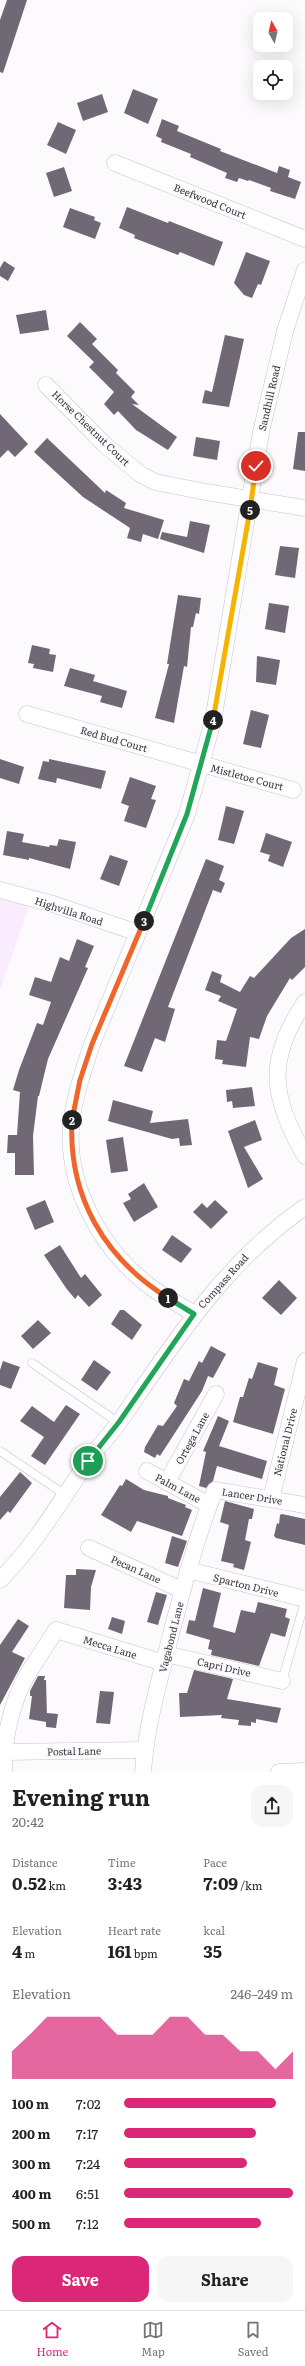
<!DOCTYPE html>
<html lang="en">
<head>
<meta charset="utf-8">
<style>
	body { margin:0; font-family:Literata,serif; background:#f6f6f6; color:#202124; height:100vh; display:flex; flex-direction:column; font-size:15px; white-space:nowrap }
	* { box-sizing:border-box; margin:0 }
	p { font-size:13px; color:#757577 }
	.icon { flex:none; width:22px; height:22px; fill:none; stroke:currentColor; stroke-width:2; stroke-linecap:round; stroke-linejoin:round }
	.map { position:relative; height:1772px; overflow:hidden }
	.sheet { display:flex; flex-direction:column; background:#fff; flex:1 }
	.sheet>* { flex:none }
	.needle { width:26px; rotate:352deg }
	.tools { position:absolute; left:253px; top:12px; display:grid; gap:8px }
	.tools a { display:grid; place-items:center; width:40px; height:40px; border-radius:8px; background:#fff; box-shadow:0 4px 16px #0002; font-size:20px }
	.pin { position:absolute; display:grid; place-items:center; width:34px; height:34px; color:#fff; margin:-17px; border:2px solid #fff; border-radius:50%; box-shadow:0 1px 4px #0007 }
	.km { position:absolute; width:20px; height:20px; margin:-10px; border-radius:50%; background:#222; color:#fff; font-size:11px; line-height:20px; text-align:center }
	.round { display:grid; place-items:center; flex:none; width:42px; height:42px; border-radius:12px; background:#f6f6f6 }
	.head { display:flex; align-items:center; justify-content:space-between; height:68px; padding:0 12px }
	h1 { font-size:22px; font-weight:700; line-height:30px }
	.metrics { display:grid; grid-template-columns:repeat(3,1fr); gap:6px; height:68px; padding:4px 12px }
	.metrics div { display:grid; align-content:center }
	.metrics b { font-size:17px; font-weight:700 }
	.metrics small { font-size:11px; font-weight:400 }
	.metrics p { font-size:11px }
	.chart { height:112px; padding:8px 12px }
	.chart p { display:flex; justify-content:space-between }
	.chart svg { width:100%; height:72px; margin-top:4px; fill:#db2777; opacity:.7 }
	.cta { display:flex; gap:8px; margin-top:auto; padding:8px 12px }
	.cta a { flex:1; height:46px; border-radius:12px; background:#db2777; color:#fff; font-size:16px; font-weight:700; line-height:46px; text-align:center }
	.cta a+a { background:#f6f6f6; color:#202124 }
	ul { padding:0 12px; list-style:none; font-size:13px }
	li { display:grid; grid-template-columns:64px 48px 1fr; align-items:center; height:30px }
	li i { height:10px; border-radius:5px; background:#db2777 }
	.dock { display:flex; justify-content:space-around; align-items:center; height:56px; border-top:1px solid #e0e0e0; background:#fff; font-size:11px; color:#757577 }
	.dock a { display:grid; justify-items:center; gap:2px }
	.dock .on { color:#db2777 }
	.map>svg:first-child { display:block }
	.built { fill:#f9ecff }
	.building { fill:#716876 }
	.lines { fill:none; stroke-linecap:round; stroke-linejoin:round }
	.lane-casing { stroke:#cac0d0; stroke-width:9 }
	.street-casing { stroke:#cac0d0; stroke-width:17 }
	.lane { stroke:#fff; stroke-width:8 }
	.street { stroke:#fff; stroke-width:16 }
	.split-1-casing { stroke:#fff; stroke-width:8 }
	.split-2-casing { stroke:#fff; stroke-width:8 }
	.split-3-casing { stroke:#fff; stroke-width:8 }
	.split-4-casing { stroke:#fff; stroke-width:8 }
	.split-5-casing { stroke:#fff; stroke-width:8 }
	.split-6-casing { stroke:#fff; stroke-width:8 }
	.split-1 { stroke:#22a559; stroke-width:5 }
	.split-2 { stroke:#f0652b; stroke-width:5 }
	.split-3 { stroke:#f0652b; stroke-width:5 }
	.split-4 { stroke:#22a559; stroke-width:5 }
	.split-5 { stroke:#f5b400; stroke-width:5 }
	.split-6 { stroke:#f5b400; stroke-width:5 }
	.labels { text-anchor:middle; stroke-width:4; stroke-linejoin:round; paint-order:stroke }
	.street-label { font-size:10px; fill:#3b373d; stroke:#fcfafd }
</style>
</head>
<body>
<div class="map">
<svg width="305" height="1772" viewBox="0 0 305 1772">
	<rect width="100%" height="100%" fill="#fcfafd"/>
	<polygon class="built" points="0,891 32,898 0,990"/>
	<g class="building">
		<polygon points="7,0 27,0 3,73 0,72 0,20"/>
		<polygon points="133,89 158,99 148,124 124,113"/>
		<polygon points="102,94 108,112 83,121 77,103"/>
		<polygon points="162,119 179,126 177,131 221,149 220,151 277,173 279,166 290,170 288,177 301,182 295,199 270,191 271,188 249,180 248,181 239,178 237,182 225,178 227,173 190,157 191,154 161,142 162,139 156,136"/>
		<polygon points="58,122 76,130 66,154 47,145"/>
		<polygon points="64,167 72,191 54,197 46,173"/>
		<polygon points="127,207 168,223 169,221 223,242 214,266 180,252 178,255 134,238 135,235 119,228"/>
		<polygon points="70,208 95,217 94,220 101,223 95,239 63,227"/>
		<polygon points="246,252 270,261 261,285 258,284 252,298 244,295 234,283"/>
		<polygon points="4,261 15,268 8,281 0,276 0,268"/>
		<polygon points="46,310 49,330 20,334 16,315"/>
		<polygon points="80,322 97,339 92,344 118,370 116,373 135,392 131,397 139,405 132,404 177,437 168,450 136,430 118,411 114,415 104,404 114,392 89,367 94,362 67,336"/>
		<polygon points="225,335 244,339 229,407 202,403 205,390 212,392"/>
		<polygon points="0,414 28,444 15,457 8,450 0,458"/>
		<polygon points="298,432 305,432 305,471 293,469"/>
		<polygon points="196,437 220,441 217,460 193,456"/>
		<polygon points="47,438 105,493 106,490 126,503 124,508 164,520 158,539 143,534 141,542 127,538 130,528 83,497 34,452"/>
		<polygon points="190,521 210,525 204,553 160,539 162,532 187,537"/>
		<polygon points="280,546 299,548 295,578 275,575"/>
		<polygon points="178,595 201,598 199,614 196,613 193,627 191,627 187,667 184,666 174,723 155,718 169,664 167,664"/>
		<polygon points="269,603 289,606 285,633 265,629"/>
		<polygon points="32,645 50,649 49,654 56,655 53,672 33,668 34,664 28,663"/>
		<polygon points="257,656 280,660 276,685 256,682"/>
		<polygon points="70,668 95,675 93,681 127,691 122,708 100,702 102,696 64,686"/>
		<polygon points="251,710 269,715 261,748 243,744"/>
		<polygon points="0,759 24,767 19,784 0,778"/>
		<polygon points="49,759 106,771 101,789 57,778 56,783 38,779 43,761 49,762"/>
		<polygon points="130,777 156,786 151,799 156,800 146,828 124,821 129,806 121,803"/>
		<polygon points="226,806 244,811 234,844 218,840"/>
		<polygon points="7,831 24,834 22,842 49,847 50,845 57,846 59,839 76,842 70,869 29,858 29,860 3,855"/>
		<polygon points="266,833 292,842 283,867 268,861 270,855 260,852"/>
		<polygon points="110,855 128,861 119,886 100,879"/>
		<polygon points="206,859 224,866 219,880 225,883 221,893 213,890 168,1007 175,1009 165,1042 155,1038 142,1072 124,1066"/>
		<polygon points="305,929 305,967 292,980 290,978 267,1016 259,1039 250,1037 246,1067 222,1064 223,1060 215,1059 217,1040 226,1041 237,1009 218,1001 221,996 205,990 212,971 222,975 220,982 240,992 250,976 254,978 291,938"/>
		<polygon points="77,939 94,946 85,967 88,968 48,1059 39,1096 38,1096 33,1136 34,1175 15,1175 15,1153 7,1153 8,1135 17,1135 20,1092 13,1090 19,1070 37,1023 43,1025 51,1002 29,995 35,977 51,982 60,957 69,961"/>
		<polygon points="252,1087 255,1106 233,1108 232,1101 227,1102 226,1090"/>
		<polygon points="113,1100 153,1111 150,1123 188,1119 192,1145 180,1146 179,1138 172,1139 108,1121"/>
		<polygon points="255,1120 262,1140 244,1147 263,1179 248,1188 228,1131"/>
		<polygon points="123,1137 128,1171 111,1173 106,1140"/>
		<polygon points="144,1183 158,1207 134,1222 123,1203 131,1199 128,1194"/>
		<polygon points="45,1200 54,1222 35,1230 26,1208"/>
		<polygon points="215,1200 228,1212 211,1229 193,1212 202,1203 207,1208"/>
		<polygon points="172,1235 192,1249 181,1263 162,1250"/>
		<polygon points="60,1245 81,1278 85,1274 102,1295 89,1307 78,1295 75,1299 66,1288 44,1255"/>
		<polygon points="279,1280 297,1298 281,1315 262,1298"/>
		<polygon points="120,1310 124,1310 142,1325 132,1340 111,1324"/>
		<polygon points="38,1320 51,1333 33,1349 21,1336"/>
		<polygon points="211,1346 226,1354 213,1378 208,1376 202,1391 160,1456 157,1454 155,1458 144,1452 145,1447 158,1425 163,1426 177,1406 174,1403 184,1379 189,1381 199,1361 202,1363"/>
		<polygon points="94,1360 111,1372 97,1391 81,1380"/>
		<polygon points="3,1361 20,1367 11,1389 0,1385 0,1370"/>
		<polygon points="258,1362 278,1368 274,1385 285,1389 273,1434 233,1422 240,1397 243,1397 249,1378 252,1379"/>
		<polygon points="66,1405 80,1414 45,1465 31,1456 44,1437 20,1421 32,1406 54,1422"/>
		<polygon points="218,1416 229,1421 219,1446 267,1461 262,1479 217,1466 213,1481 206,1488 199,1486 206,1452 203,1451"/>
		<polygon points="20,1472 32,1483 10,1513 8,1511 0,1520 0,1497"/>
		<polygon points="126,1479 144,1490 168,1496 168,1498 186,1505 185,1507 192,1510 182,1536 137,1521 131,1532 101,1515 120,1485 122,1486"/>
		<polygon points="225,1501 254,1509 252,1519 249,1519 245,1540 251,1542 244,1570 233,1567 234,1564 221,1561 229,1525 220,1522"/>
		<polygon points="282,1514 305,1519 305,1545 276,1538 274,1536 277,1523 279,1524 280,1515"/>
		<polygon points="172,1536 187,1541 178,1567 165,1563"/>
		<polygon points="76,1569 96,1570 91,1587 90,1610 64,1608 66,1575 76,1575"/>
		<polygon points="203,1588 221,1593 213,1627 235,1633 241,1610 255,1613 258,1602 287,1609 285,1617 290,1619 285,1637 271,1633 259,1666 211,1655 212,1650 208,1649 210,1640 186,1633 189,1620 195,1621"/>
		<polygon points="156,1592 167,1595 158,1625 147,1622"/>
		<polygon points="112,1617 125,1621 122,1634 108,1629"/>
		<polygon points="18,1619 29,1626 12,1652 25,1658 0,1705 0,1645"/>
		<polygon points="194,1670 233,1679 227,1699 281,1708 277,1723 256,1719 256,1723 251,1722 251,1726 238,1725 239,1720 221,1718 222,1715 180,1717 179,1693 187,1693"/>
		<polygon points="38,1676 45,1676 44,1680 46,1680 47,1717 47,1713 58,1714 56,1728 46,1727 46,1722 29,1719 32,1696 30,1696 30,1691"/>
		<polygon points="100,1691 114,1692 110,1724 96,1723"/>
	</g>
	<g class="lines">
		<defs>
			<g id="lane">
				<polyline points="32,1363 119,1423"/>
				<polyline points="0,1451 67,1496"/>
				<polyline points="282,1681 305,1601"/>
			</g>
			<g id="street">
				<polyline points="115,163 305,239"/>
				<polyline points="46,385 104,444 140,474 155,482 206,492 305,508"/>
				<polyline points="27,714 293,790"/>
				<polyline points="0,890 53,904 138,933"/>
				<path d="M305,1002c-40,59 -33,95 0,154"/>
				<path d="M194,1314c-15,-10 -32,-18 -46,-29 -51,-40 -87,-108 -75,-174 4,-23 12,-45 19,-67l95,-230 26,-93 48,-289 24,-101 20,-61"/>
				<polyline points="147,1471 209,1505"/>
				<polyline points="167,1482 216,1394"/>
				<polyline points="271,1499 305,1361"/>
				<polyline points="89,1548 182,1590"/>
				<polyline points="188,1570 305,1599"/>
				<path d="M0,1580c35,-35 60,-78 88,-119 10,-14 22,-26 32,-40 55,-80 104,-158 185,-214"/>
				<polyline points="166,1654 282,1681"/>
				<polyline points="3,1752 144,1750"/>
				<path d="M4,1772c-1,-32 8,-73 25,-100 9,-14 18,-28 27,-42l108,33"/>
				<path d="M143,1772c3,-45 16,-90 27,-134 13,-50 26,-100 45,-148l90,15"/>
				<polyline points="279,1772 305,1771"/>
			</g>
		</defs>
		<use href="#lane" class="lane-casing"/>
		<use href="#street" class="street-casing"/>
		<use href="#lane" class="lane"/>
		<use href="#street" class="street"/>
	</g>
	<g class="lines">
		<defs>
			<polyline id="split-1" points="88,1461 119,1422 194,1314 168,1298"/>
			<path id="split-2" d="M72,1120c-4,76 32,138 96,178"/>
			<polyline id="split-3" points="72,1120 80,1080 92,1044 144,921"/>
			<polyline id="split-4" points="144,921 187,814 213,720"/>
			<polyline id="split-5" points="213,720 250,510"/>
			<polyline id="split-6" points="250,510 256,466"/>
		</defs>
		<use href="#split-1" class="split-1-casing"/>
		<use href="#split-2" class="split-2-casing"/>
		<use href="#split-3" class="split-3-casing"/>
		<use href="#split-4" class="split-4-casing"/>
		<use href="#split-5" class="split-5-casing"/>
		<use href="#split-6" class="split-6-casing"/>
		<use href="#split-1" class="split-1"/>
		<use href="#split-2" class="split-2"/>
		<use href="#split-3" class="split-3"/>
		<use href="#split-4" class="split-4"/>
		<use href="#split-5" class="split-5"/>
		<use href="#split-6" class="split-6"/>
	</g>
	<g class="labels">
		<g class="street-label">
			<text transform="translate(210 201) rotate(22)" y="4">Beefwood Court</text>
			<text transform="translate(269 398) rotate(-77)" y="4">Sandhill Road</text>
			<text transform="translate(91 428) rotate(44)" y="4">Horse Chestnut Court</text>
			<text transform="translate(114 739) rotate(16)" y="4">Red Bud Court</text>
			<text transform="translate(247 777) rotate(15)" y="4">Mistletoe Court</text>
			<text transform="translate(69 911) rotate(18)" y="4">Highvilla Road</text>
			<text transform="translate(223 1281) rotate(-48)" y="4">Compass Road</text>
			<text transform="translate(192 1438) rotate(-61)" y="4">Ortega Lane</text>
			<text transform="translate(285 1442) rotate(-76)" y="4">National Drive</text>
			<text transform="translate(178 1488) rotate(28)" y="4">Palm Lane</text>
			<text transform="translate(252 1496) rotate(9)" y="4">Lancer Drive</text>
			<text transform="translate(136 1569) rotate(24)" y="4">Pecan Lane</text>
			<text transform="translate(246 1585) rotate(14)" y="4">Sparton Drive</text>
			<text transform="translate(171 1637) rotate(-76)" y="4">Vagabond Lane</text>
			<text transform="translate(110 1647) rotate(17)" y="4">Mecca Lane</text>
			<text transform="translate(224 1667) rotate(13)" y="4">Capri Drive</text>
			<text transform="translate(74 1751) rotate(-1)" y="4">Postal Lane</text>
		</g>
	</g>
</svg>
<div class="tools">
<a><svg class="needle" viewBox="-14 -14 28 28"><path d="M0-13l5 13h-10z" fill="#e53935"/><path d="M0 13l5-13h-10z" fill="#757577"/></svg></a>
<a><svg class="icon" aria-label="locate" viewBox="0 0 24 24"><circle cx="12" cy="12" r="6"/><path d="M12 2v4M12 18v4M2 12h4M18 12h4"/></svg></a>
</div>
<div class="pin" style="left:88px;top:1461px;background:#1e9e55"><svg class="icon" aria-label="arrive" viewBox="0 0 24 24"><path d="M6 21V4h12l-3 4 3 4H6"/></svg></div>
<div class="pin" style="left:256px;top:466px;background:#d93025"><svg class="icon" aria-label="check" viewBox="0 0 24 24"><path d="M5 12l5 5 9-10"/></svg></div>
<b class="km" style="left:168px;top:1298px">1</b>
<b class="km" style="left:72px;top:1120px">2</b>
<b class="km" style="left:144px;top:921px">3</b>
<b class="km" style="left:213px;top:720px">4</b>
<b class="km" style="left:250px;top:510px">5</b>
</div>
<section class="sheet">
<div class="head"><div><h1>Evening run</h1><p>20:42</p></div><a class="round"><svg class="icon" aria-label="share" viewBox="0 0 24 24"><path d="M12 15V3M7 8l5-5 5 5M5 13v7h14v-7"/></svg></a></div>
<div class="metrics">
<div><p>Distance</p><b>0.52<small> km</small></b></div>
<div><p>Time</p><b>3:43</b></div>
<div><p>Pace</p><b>7:09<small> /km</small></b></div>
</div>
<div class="metrics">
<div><p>Elevation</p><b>4<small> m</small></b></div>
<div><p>Heart rate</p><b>161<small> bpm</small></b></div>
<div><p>kcal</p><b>35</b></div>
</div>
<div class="chart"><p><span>Elevation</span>246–249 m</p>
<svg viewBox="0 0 160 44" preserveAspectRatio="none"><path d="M0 44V27L10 17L20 6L30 6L40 6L50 6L60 17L70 17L80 17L90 6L100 6L110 17L120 17L130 27L140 27L150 38L160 27V44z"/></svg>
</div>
<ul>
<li><b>100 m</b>7:02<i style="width:90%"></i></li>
<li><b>200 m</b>7:17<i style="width:78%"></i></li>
<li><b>300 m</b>7:24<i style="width:73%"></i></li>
<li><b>400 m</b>6:51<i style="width:100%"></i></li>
<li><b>500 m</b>7:12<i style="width:81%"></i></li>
</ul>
<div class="cta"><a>Save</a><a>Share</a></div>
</section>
<nav class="dock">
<a class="on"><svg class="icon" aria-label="home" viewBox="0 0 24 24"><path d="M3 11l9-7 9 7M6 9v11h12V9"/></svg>Home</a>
<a><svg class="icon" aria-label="map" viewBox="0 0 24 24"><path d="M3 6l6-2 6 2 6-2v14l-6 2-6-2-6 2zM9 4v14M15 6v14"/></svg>Map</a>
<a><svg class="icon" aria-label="saved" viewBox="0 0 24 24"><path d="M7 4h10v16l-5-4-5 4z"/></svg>Saved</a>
</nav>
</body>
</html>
